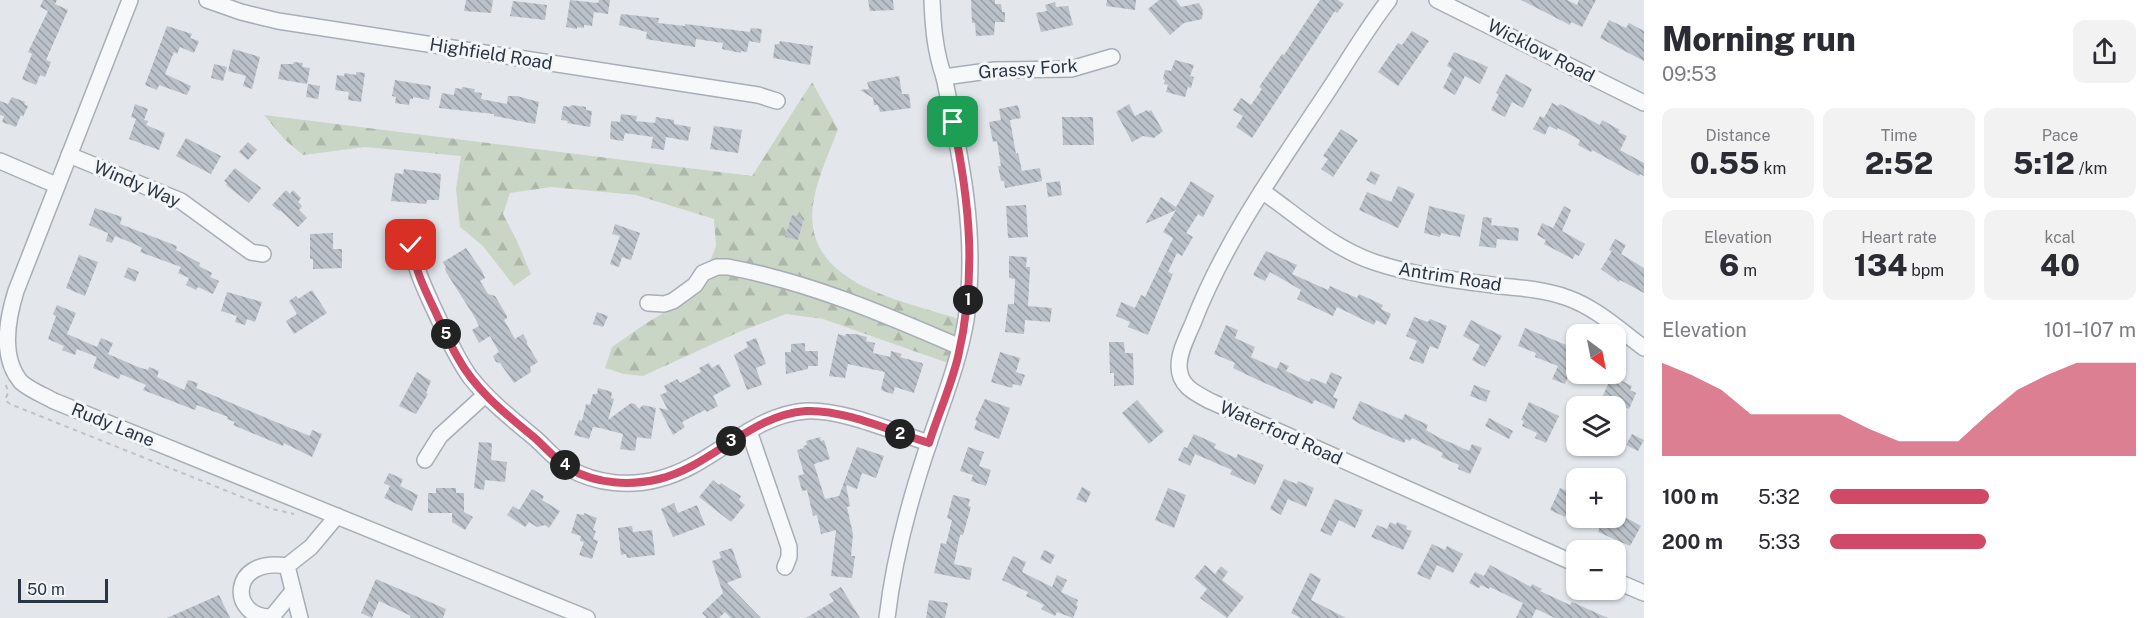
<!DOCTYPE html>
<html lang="en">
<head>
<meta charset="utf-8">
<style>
	body { margin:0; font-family:"Public Sans",sans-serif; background:#f2f2f3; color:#2b2b33; height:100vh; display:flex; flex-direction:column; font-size:22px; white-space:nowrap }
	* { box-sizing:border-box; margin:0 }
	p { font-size:20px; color:#7c7c81 }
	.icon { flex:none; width:33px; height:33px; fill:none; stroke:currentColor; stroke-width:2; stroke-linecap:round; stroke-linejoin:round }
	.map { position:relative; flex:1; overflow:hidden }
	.sheet { display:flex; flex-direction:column; background:#fff; width:510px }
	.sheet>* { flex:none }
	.needle { width:39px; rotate:148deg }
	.buttons { position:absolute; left:1566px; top:324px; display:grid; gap:12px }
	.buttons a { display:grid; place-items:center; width:60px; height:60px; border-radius:12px; background:#fff; box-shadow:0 2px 4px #0004; font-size:30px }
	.scale { position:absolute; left:18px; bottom:15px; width:90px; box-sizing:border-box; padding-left:6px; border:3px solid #2b3644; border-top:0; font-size:16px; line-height:21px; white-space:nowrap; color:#2b3644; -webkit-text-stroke:4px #f3f6f9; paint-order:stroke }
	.pin { position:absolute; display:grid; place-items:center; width:51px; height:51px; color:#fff; margin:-26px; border-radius:12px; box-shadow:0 3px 9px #0006 }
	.km { position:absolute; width:30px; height:30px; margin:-15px; border-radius:50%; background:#222; color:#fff; font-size:16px; line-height:30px; text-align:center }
	.round { display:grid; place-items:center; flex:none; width:63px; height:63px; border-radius:12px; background:#f2f2f3 }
	.headline { display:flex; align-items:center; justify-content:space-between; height:102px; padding:0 18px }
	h1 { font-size:33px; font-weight:800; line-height:45px }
	.metrics { display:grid; grid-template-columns:repeat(3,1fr); gap:9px; height:102px; padding:6px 18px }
	.metrics div { display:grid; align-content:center; border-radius:12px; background:#f2f2f3; text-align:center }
	.metrics b { font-size:30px; font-weight:800 }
	.metrics small { font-size:16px; font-weight:400 }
	.metrics p { font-size:16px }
	.chart { height:168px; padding:12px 18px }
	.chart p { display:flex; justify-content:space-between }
	.chart svg { width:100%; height:108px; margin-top:6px; fill:#d04966; opacity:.7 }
	ul { padding:0 18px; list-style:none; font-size:20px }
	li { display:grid; grid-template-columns:96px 72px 1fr; align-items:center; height:45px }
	li i { height:15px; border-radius:8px; background:#d04966 }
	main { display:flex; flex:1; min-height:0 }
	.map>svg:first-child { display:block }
	.forest { fill:url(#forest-firs) }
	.building { fill:url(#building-back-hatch) }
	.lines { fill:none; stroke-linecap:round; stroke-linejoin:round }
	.minor-casing { stroke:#a8aeb6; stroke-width:18 }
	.path { stroke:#bdc2c7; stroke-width:2; stroke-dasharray:4.5 4.5; stroke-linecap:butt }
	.minor { stroke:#f6f8fa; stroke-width:15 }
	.route-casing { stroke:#fff; stroke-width:12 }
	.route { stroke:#d04966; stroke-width:8 }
	.labels { text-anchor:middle; stroke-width:6; stroke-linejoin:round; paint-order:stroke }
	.street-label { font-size:18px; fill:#2b3644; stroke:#f3f6f9 }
</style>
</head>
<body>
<main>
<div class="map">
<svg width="1644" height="618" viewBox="0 0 1644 618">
	<defs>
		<pattern id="forest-firs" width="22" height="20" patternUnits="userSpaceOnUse" patternTransform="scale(1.5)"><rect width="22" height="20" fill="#cad6c5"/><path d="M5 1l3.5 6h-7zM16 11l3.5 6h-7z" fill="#aeb8aa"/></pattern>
		<pattern id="building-back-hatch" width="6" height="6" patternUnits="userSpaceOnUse" patternTransform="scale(1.5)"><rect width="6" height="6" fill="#bbc1c9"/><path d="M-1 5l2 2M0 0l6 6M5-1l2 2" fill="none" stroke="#989ea5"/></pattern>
	</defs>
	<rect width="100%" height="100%" fill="#e3e7ec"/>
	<path class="forest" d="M812,82l26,47c-8,22 -18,43 -23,65 -21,89 83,105 144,125l-11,44 -125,-44 -37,-5 -47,18 -96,44 -19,-2 -19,-6 7,-21 33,-23 53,-32 18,-46 -2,-27 -78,-24 -85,-8 -41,6 -7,21 14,27 14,33 -17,12 -31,-40 -23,-19 -4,-38 5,-33 -96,-9 -62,8 -19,-16 -20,-24 488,61z"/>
	<g class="building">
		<polygon points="43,0 57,0 55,4 68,10 46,60 51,62 45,77 40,75 36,85 22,79 32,54 28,52 48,11 40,7"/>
		<polygon points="466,0 493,0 491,13 464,11"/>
		<polygon points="570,0 598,3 599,0 610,0 608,14 594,12 592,26 584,25 584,28 577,27 577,29 566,27"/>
		<polygon points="868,0 893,0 894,10 870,11"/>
		<polygon points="971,0 995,0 995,4 1001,4 1002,12 1005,12 1005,22 995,22 994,35 976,36 975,23 972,23"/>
		<polygon points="1107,0 1136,0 1135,10 1106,6"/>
		<polygon points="1159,0 1176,0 1181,7 1199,3 1203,10 1202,19 1184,23 1170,35 1148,9"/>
		<polygon points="1320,0 1338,0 1344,4 1337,13 1335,11 1252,138 1236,127 1243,116 1233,110 1241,98 1251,105 1262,89 1259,87 1282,54 1284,55"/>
		<polygon points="1521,0 1567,0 1577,5 1579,0 1596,0 1582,27 1571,22 1570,25"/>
		<polygon points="513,1 547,5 545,20 510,16"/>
		<polygon points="1055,2 1056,7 1068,6 1073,25 1041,32 1036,13 1047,11 1045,5"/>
		<polygon points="621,14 659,18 658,23 685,26 685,24 750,32 751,28 762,29 760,43 749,41 750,35 747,52 741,51 741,53 722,49 723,43 696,39 695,47 646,39 647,32 619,25"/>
		<polygon points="1609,20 1626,28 1629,23 1644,31 1644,61 1600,38"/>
		<polygon points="167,26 192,34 190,38 199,41 194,53 180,47 177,54 174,52 165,74 191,86 187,95 159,85 157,90 145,85"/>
		<polygon points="1412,31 1429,41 1398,86 1378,72 1398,43 1402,45"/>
		<polygon points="780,41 813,46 810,65 773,58 775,44 779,44"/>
		<polygon points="233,49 260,57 252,89 243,86 246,76 228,71"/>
		<polygon points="1454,52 1488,67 1480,84 1465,76 1455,95 1443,88 1452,69 1447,66"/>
		<polygon points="1175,60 1194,65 1190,76 1194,77 1191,88 1188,87 1185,97 1166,92 1168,85 1164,84 1165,80 1163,79 1165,70 1171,71"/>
		<polygon points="294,62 303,63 302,67 310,68 307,84 278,79 281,64 293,64"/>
		<polygon points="214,64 227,67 223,81 211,78"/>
		<polygon points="356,72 365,73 361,102 348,100 349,92 335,90 337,75 344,76 345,73 356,75"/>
		<polygon points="1506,74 1532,89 1523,108 1512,102 1505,117 1491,110 1499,94 1496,93"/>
		<polygon points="899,76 902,94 909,94 911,108 880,112 878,105 874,105 873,98 860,90 869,89 867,82"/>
		<polygon points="395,80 431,86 429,100 413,97 413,99 410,99 409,105 395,103 396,97 392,96"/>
		<polygon points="308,84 320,86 318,99 306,97"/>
		<polygon points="462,87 475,89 474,92 482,93 481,99 507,104 508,96 517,96 539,102 535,124 494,116 494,114 439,108 442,93 454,95 455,88 462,89"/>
		<polygon points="12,97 25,102 24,104 28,106 23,117 21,115 16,127 2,122 4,116 0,115 0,101 8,104"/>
		<polygon points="1552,103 1558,106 1560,104 1600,125 1602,120 1620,130 1618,132 1627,136 1620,150 1644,163 1644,176 1640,174 1639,176 1592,150 1591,152 1578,145 1580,140 1558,128 1557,130 1549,126 1545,135 1533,129 1540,116 1544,118"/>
		<polygon points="135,104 148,109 144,120 148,121 146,125 165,133 159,150 129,139 136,119 131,117"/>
		<polygon points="1129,104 1135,116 1147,110 1148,112 1151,110 1163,131 1154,138 1143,136 1132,142 1116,112"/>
		<polygon points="571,105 586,107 586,110 592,111 590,127 567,123 568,121 561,120 563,106 570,107"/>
		<polygon points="1018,105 1021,118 1010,120 1016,154 1018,153 1022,171 1040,168 1042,181 1005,188 1004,181 1001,181 998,166 1001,166 997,141 993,142 989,122 1001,120 999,109"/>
		<polygon points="621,114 637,116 636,121 655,123 656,117 674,120 674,124 691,127 688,141 666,137 664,150 651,148 653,137 625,133 623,141 610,139 611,121 620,122"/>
		<polygon points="1062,117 1093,117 1094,145 1063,145"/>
		<polygon points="714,126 742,130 738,153 710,149"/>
		<polygon points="1341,129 1358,140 1333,177 1321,169 1328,159 1323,156"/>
		<polygon points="186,138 221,156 211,174 176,156"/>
		<polygon points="248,142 257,150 248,160 239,152"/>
		<polygon points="235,168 261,188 249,203 226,185 227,183 224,181"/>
		<polygon points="404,169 441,174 439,200 427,200 426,204 391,201 395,173 403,174"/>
		<polygon points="1371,171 1380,175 1375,185 1366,180"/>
		<polygon points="1060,181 1062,195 1048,197 1046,183"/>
		<polygon points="1191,181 1214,196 1203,217 1198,214 1186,233 1193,237 1182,256 1177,253 1168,272 1173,274 1148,335 1128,327 1130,322 1116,316 1121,302 1135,308 1141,295 1145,297 1173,238 1163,232 1176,210 1145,224 1161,197 1176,207"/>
		<polygon points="1398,186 1415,194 1398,228 1359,210 1367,192 1391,202"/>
		<polygon points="286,190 290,194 293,190 301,198 298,202 302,206 299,210 307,218 298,227 280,210 279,211 272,205"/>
		<polygon points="1026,205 1028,237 1008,238 1006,206"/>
		<polygon points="1429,206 1465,215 1460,237 1441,233 1440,237 1424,233"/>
		<polygon points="1564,206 1571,210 1562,231 1585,244 1579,256 1575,254 1573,259 1544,244 1546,240 1537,235 1542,223 1553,228"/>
		<polygon points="95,208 122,217 120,224 177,246 176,250 200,263 199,266 212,273 210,277 219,281 213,294 198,287 196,290 186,285 189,278 178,273 181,267 140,252 142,248 137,245 115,236 112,243 106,241 108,233 89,225"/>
		<polygon points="792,215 804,218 798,240 785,237"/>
		<polygon points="1483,217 1492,218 1491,225 1519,228 1518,241 1497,239 1496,248 1479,246"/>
		<polygon points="615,224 640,233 631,260 622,257 619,267 610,264 620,236 612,234"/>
		<polygon points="333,233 333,249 342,249 342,268 313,269 313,259 310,259 310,234"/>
		<polygon points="1615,239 1626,245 1621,254 1644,268 1644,293 1620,280 1619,282 1601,269 1612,251 1609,250"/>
		<polygon points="466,248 482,271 485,278 480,281 488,294 495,296 507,316 507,318 504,320 515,339 523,334 527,341 527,344 538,362 530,367 531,372 514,383 500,363 496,362 493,356 499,352 490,336 479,343 472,330 479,326 474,316 446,272 445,268 446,267 443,262"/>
		<polygon points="1266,251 1297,265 1292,274 1328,290 1330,286 1357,298 1359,294 1383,305 1381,309 1391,314 1386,325 1376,320 1374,325 1337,307 1333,316 1297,299 1301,290 1270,272 1265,281 1253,275"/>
		<polygon points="79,255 98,262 85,296 66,288"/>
		<polygon points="1009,256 1027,257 1026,267 1030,267 1028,306 1052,308 1050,322 1025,320 1024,334 1005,332 1008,304 1014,304 1015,279 1009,278"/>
		<polygon points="128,267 139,272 135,282 124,277"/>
		<polygon points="312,290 327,313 294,334 286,321 297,314 289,301 296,296 298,299"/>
		<polygon points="227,292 262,302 255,322 247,319 245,325 235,322 237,316 221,311"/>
		<polygon points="57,305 76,313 67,334 97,347 101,338 113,343 108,354 138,367 148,370 149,367 159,371 157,377 184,390 188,380 198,383 196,388 271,420 310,436 312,430 322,434 312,457 284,443 283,446 233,425 235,422 227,419 228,417 197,405 195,410 143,390 146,385 121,374 119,379 93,368 97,357 77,349 75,355 62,350 64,346 48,339 56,316 53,314"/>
		<polygon points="597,312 608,316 603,327 593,324"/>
		<polygon points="1414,317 1428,322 1430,319 1447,326 1438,349 1430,346 1423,364 1409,359 1417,341 1406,336"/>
		<polygon points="1471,320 1502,336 1485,367 1472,360 1480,345 1463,336"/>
		<polygon points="1226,325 1238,330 1235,338 1255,347 1251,357 1277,369 1280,362 1289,366 1286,371 1309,382 1311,378 1326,384 1331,372 1342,377 1333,397 1338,399 1334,409 1315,400 1312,404 1258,380 1233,368 1235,363 1214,354"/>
		<polygon points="1525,328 1576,349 1576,374 1570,371 1565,384 1552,379 1558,366 1535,357 1536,353 1518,346"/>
		<polygon points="838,334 845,336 846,334 855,334 867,337 866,341 875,343 873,353 890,357 891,351 902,354 900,357 922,363 923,365 914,393 895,387 893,394 883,391 881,389 885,372 848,364 845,378 829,376"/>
		<polygon points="756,338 766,364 756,368 762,385 747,390 734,355 748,347 746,342"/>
		<polygon points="1109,342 1124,342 1125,353 1133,353 1134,385 1114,386 1114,373 1110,373"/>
		<polygon points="805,343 805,351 818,351 818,366 808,366 808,369 786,374 785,352 791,352 791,344"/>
		<polygon points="1000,352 1020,358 1016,372 1025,375 1021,386 1013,384 1012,388 991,382"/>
		<polygon points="709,363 712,368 719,364 731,386 713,396 718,406 707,412 705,410 682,422 685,427 673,435 659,408 668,410 660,395 667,392 664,386 677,379 680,383 701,372 699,368"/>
		<polygon points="417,372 431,381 426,393 428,394 416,414 399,406"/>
		<polygon points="1610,380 1621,385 1622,381 1632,386 1630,390 1636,393 1629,409 1623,406 1620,411 1616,409 1616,406 1598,406"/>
		<polygon points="1474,385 1490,391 1486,402 1470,396"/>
		<polygon points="598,388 612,392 611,398 614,399 608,420 631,403 635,404 639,409 643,405 656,408 651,439 637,437 635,451 620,449 623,434 600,428 593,427 589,439 574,435 579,420 582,421 586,404 590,405 593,394 597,394"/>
		<polygon points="985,399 1010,408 999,439 974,429 977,421 975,420"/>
		<polygon points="1137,400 1164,431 1149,444 1122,413"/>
		<polygon points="1360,401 1402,420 1405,414 1428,425 1426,430 1436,436 1469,451 1472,444 1482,448 1470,474 1458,469 1459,465 1441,457 1443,453 1412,438 1410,441 1406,439 1404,443 1360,424 1352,419"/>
		<polygon points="1529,402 1559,416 1546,443 1535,438 1537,433 1522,426 1524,421 1521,420"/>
		<polygon points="1489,418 1513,431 1509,439 1485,426"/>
		<polygon points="1194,434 1216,444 1214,448 1236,458 1238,454 1264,465 1255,485 1230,474 1232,470 1195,454 1190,466 1178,460 1184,447 1187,448"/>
		<polygon points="1632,434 1644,440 1638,451 1626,445"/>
		<polygon points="820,437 821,441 824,440 830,459 814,464 825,499 839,496 857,447 884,456 876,478 862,473 857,489 846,485 850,506 847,507 853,534 851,556 855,556 852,578 831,576 836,530 821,534 817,515 813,516 807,490 802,491 798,476 804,474 797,450 804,448 803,446 807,445 806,441"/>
		<polygon points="479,442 492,443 491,460 507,462 505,482 485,480 484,490 474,488"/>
		<polygon points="968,447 984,452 979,466 991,470 986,486 971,481 973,475 960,471"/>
		<polygon points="389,473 403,479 400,486 418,495 412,511 384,498 390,486 384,483"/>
		<polygon points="1284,479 1297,484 1298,481 1314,488 1306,507 1288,499 1281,515 1270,509"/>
		<polygon points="713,480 719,485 721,483 741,496 739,500 745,505 731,522 699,497"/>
		<polygon points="1082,487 1091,492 1086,503 1076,499"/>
		<polygon points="436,488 456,488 456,493 464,493 464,512 473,517 465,530 452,522 452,513 428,513 428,493 436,493"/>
		<polygon points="1168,488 1186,495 1174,528 1155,520"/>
		<polygon points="1560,488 1576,495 1576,517 1567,513 1565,517 1550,510"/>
		<polygon points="532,489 544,496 542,500 560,511 549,528 545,525 537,527 529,522 525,527 507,515 513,506 519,510"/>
		<polygon points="953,495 970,499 968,506 971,507 963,535 960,535 954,564 972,568 970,580 934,573 941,543 946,544 952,520 947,518"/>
		<polygon points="1335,499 1363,510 1355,528 1339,520 1331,536 1320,531"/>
		<polygon points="674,503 678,513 697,505 705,525 673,537 661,509"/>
		<polygon points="1616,512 1641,526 1630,546 1598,532 1600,526 1581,518 1616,518"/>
		<polygon points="584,513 597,518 593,530 596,531 593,539 598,541 592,559 579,555 584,542 580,541 581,536 571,533 577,514 584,515"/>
		<polygon points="1390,522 1396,525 1397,522 1407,526 1406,529 1412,531 1403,550 1371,537 1377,525 1387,529"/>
		<polygon points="632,526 633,532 652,530 655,555 627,558 626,554 621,555 618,528"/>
		<polygon points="1432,544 1445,550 1447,546 1463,554 1453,573 1437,565 1430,580 1417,574"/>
		<polygon points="732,548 742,577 727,583 761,618 731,618 725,612 719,618 707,618 702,613 723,593 712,561 721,558 719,552"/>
		<polygon points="1044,550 1055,555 1051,564 1040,559"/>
		<polygon points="1013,556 1026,562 1022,572 1052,587 1057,575 1067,580 1061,592 1078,600 1076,605 1078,606 1073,618 1057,612 1055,616 1041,609 1044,605 1026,596 1028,592 1002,580"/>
		<polygon points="1205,565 1215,574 1221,566 1228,572 1222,580 1244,597 1227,618 1200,598 1207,589 1194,578"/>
		<polygon points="1490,565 1531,587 1532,584 1542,589 1540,591 1570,605 1572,602 1608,618 1555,618 1536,609 1532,618 1516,618 1523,603 1490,587 1489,589 1481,585 1479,588 1469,583 1475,572 1484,576"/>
		<polygon points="1310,573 1321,579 1311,600 1346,618 1301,618 1291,613"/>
		<polygon points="376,579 446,609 443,618 410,618 411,616 379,601 372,618 361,613"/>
		<polygon points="841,587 860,618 806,618 834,601 829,594"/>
		<polygon points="219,595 230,618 167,618"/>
		<polygon points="929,600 948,603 945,618 926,618"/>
	</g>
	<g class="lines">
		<defs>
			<g id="minor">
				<path d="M130,0l-114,291c-9,29 -16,66 5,91 9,8 22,13 33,19l533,217"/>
				<polyline points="207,0 241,12 278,21 758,95 777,101"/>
				<path d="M1389,0c-22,28 -41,61 -61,91 -49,74 -103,149 -135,232 -6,14 -14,29 -14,43 0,20 16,27 31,35l366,163"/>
				<polyline points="1437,0 1644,103"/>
				<polyline points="944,77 995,70 1071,69 1112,57"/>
				<polyline points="69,155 181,201 251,252 263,254"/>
				<polyline points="0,161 56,185"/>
				<path d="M1262,191c36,25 70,57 112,71 41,14 83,18 126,24 23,2 46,4 68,12 28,10 52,32 76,50"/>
				<path d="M411,245c4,23 13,42 23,64 11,23 21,47 36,68 19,24 43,43 66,62 11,10 22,23 34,30 27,15 60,18 89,10 53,-13 91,-64 147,-68 37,-2 87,21 123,32"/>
				<path d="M648,303l16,1 9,-3 22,-16 8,-12 14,-6h11c81,15 156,47 232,80"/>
				<polyline points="749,431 789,547 789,557 785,567"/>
				<polyline points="425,460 440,436 485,395"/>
				<polyline points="1616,581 1644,593"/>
				<path d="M271,617c-42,1 -42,-61 16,-51"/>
				<polyline points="271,618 293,591"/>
				<polyline points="300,618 287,566 311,547 337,516"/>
				<path d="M887,618c7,-61 24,-123 44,-181 13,-39 28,-76 35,-117 12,-84 -5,-162 -22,-243 -9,-26 -11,-50 -12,-77"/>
			</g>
		</defs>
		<use href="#minor" class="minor-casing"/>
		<polyline class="path" points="6,385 8,393 5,400 10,404 272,509 294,514"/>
		<use href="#minor" class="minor"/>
	</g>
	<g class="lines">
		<defs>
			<path id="route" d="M411,245c4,25 14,45 25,68 7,15 13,30 22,45 18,33 49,57 78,81 11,10 22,23 34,30 27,15 60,17 89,10 53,-13 91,-64 147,-68 37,-2 87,21 123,32 9,-28 22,-57 29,-86 19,-82 12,-154 -5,-235"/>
		</defs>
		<use href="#route" class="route-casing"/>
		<use href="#route" class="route"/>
	</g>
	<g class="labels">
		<g class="street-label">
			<text transform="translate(1541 51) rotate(27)" y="6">Wicklow Road</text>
			<text transform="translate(491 54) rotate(9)" y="6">Highfield Road</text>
			<text transform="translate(1028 69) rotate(-4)" y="6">Grassy Fork</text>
			<text transform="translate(137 184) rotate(23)" y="6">Windy Way</text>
			<text transform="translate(1450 277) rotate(9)" y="6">Antrim Road</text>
			<text transform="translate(113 425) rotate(22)" y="6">Rudy Lane</text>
			<text transform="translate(1281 433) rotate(24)" y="6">Waterford Road</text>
		</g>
	</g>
</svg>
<div class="buttons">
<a><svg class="needle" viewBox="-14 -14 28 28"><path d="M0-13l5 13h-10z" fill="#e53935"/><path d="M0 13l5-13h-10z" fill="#7c7c81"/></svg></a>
<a><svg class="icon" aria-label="layers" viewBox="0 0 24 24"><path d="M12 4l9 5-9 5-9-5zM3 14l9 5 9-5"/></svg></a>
<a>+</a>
<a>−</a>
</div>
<div class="scale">50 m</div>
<div class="pin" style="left:953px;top:122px;background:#1e9e55"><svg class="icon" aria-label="arrive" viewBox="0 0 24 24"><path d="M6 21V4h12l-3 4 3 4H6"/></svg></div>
<div class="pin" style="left:411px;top:245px;background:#d93025"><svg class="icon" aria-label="check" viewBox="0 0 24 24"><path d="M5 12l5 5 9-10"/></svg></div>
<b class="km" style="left:968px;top:300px">1</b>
<b class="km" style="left:900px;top:434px">2</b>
<b class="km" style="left:731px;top:441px">3</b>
<b class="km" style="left:565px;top:465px">4</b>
<b class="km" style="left:446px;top:334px">5</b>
</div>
<section class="sheet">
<div class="headline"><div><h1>Morning run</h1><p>09:53</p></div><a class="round"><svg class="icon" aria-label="share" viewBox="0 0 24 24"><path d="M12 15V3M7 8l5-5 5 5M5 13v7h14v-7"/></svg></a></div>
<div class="metrics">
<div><p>Distance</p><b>0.55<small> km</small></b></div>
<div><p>Time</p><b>2:52</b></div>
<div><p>Pace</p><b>5:12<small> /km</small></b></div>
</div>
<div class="metrics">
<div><p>Elevation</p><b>6<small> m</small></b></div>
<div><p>Heart rate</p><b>134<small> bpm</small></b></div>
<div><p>kcal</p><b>40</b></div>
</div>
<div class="chart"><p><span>Elevation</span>101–107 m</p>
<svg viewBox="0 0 160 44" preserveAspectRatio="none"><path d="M0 44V6L10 11L20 17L30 27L40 27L50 27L60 27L70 33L80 38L90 38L100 38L110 27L120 17L130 11L140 6L150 6L160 6V44z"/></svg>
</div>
<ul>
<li><b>100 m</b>5:32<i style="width:52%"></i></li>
<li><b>200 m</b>5:33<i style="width:51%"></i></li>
</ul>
</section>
</main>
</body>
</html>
